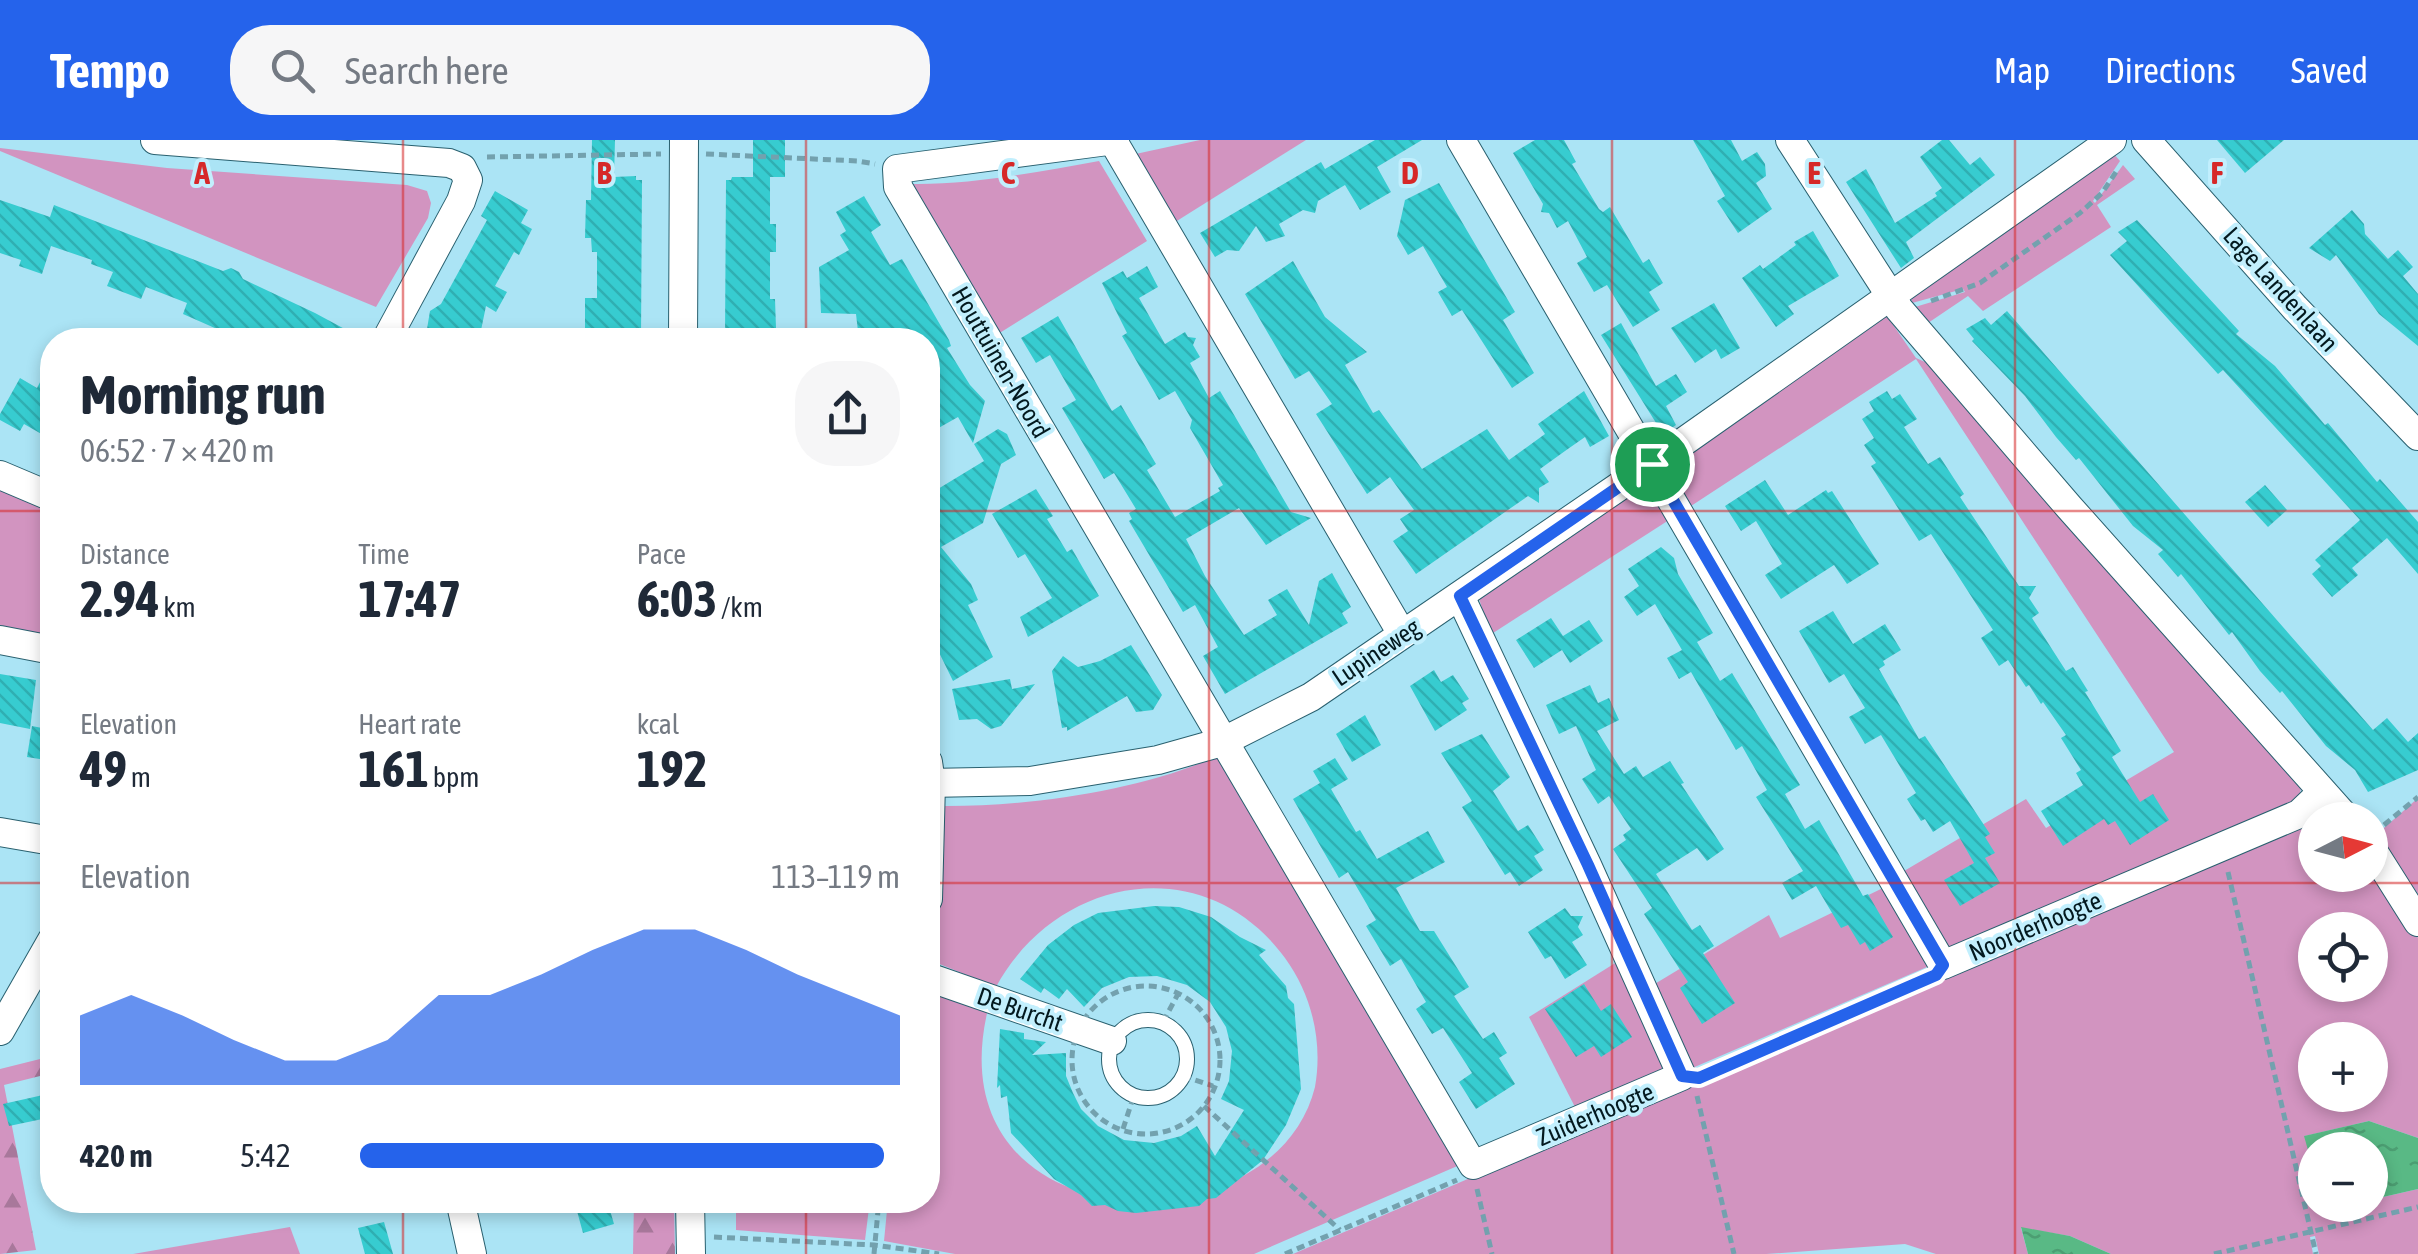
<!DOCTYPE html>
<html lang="en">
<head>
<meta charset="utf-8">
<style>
	body { margin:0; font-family:"Asap Condensed",sans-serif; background:#f6f6f7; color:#1f2937; height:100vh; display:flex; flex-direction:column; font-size:38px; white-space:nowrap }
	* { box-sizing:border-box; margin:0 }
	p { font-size:32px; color:#747a83 }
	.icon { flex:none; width:55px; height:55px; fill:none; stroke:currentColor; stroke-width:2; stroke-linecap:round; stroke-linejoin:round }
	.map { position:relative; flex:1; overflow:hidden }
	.details { position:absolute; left:40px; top:188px; width:900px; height:885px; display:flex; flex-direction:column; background:#fff; border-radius:40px; box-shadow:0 5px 15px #0003 }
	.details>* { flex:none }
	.needle { width:65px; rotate:84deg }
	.fabs { position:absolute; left:2298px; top:662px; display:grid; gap:20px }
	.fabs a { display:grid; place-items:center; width:90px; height:90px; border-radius:50%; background:#fff; box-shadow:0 5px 15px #0003; font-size:50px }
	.pin { position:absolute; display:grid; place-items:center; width:85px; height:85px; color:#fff; margin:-42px; border:5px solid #fff; border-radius:50%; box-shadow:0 2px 10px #0007 }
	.round { display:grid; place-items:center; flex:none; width:105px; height:105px; border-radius:40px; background:#f6f6f7 }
	.head { display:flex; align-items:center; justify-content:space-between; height:170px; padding:0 40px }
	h1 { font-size:55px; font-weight:700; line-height:75px }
	.figures { display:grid; grid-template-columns:repeat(3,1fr); gap:15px; height:170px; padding:10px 40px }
	.figures div { display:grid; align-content:center }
	.figures b { font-size:50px; font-weight:700 }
	.figures small { font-size:28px; font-weight:400 }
	.figures p { font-size:28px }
	.chart { height:280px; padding:20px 40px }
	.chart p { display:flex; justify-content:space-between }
	.chart svg { width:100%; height:180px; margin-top:10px; fill:#2563eb; opacity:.7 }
	ul { padding:0 40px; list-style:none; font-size:32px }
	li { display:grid; grid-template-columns:160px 120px 1fr; align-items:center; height:75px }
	li i { height:25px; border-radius:12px; background:#2563eb }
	header { display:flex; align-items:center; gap:60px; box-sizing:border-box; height:140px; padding:0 50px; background:#2563eb; color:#fff }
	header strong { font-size:48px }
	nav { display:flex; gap:55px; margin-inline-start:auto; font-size:35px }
	.search { width:700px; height:90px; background:#f6f6f7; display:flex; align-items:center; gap:25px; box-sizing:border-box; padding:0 35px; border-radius:40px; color:#747a83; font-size:38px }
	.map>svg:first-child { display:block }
	.green { fill:#d294c0; fill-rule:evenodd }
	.forest { fill:url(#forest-firs) }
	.water { fill:url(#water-ripples) }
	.building { fill:url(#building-back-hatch) }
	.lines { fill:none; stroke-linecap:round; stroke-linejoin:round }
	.service-casing { stroke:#29606f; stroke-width:16 }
	.minor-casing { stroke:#29606f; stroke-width:30 }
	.path { stroke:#73a1ae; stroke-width:5; stroke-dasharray:8 5; stroke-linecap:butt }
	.service { stroke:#fff; stroke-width:14 }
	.minor { stroke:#fff; stroke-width:28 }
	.route-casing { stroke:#fff; stroke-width:20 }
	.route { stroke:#2563eb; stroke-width:12 }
	.grid { fill:none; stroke:#d62828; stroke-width:2.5; stroke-opacity:0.55 }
	.labels { text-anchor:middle; stroke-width:8; stroke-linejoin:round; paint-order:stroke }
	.street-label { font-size:25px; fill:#03191f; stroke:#c2effd }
	.grid-label { font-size:32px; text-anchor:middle; font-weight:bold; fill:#d62828; stroke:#c2effd; stroke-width:8; stroke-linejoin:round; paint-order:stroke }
</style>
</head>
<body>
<header>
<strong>Tempo</strong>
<div class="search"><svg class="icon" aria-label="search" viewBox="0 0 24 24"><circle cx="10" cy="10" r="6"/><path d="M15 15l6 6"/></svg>Search here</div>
<nav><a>Map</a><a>Directions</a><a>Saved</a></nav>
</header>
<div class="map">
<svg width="2418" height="1114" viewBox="0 0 2418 1114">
	<defs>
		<pattern id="forest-firs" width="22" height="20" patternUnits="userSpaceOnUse" patternTransform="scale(2.5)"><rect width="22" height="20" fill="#d294c0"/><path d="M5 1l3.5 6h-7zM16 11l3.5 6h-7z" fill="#a8789b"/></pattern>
		<pattern id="water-ripples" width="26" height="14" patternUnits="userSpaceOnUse" patternTransform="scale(2.5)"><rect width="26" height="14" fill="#59b985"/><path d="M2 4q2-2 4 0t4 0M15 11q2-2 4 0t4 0" fill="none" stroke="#4c9e72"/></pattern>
		<pattern id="building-back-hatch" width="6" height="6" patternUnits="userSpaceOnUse" patternTransform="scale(2.5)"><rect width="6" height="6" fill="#37ccd0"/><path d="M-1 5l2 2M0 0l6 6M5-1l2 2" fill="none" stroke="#2fafb2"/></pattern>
	</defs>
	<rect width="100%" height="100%" fill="#abe4f5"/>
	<g class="green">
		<polygon points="1200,0 1306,0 1172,84 1131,15"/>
		<polygon points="0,8 167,28 407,45 427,51 431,63 428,78 376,167 0,11"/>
		<polygon points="2112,12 2120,21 2093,61 2095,63 2123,25 2135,39 2097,65 2111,87 1983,171 1968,156 1928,183 1915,167 1965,152 1963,149 1912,163 1911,156"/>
		<path d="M1099,21l48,80 -149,93 -87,-150c62,1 126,-12 188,-23z"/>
		<polygon points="1887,176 1916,218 1943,230 2301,647 2299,660 1947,810 1899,734 2026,659 2046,688 2174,612 1916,219 1691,366 1668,328"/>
		<polygon points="0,342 52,370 52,502 0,492"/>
		<polygon points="1647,342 1669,380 1490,495 1478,455"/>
		<path d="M1217,616l245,408 -208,90h-299l-71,-13 4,-41h40v-182l7,-30 53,21c-57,236 286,245 327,78 8,-45 -3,-92 -30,-129 -80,-109 -228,-83 -289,29l-59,-24 3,-157c85,1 201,-15 277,-50z"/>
		<polygon points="2418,658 2418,754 2376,695"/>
		<path d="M2326,671l8,9h-19v55h55v-12l21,28 27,47v200l-49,-17 -64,15 10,39v30h8l2,6 25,-6h20v-5l48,-11v65h-99l-4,-18 -5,1 3,17h-202l-41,-18 -49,-8 7,26h-92l-31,-10 -139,10h-473zM2315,790h55v55h-55zM2315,900h55v55h-55z"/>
		<polygon points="1885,747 1934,824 1690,929 1653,845 1769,775 1780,798"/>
		<polygon points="1620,820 1670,932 1576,969 1529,877"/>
		<polygon points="736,1060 870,1060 865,1100 736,1090"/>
		<polygon points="290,1087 300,1114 133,1114"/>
	</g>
	<g class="forest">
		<polygon points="52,916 52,933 4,945 36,1110 0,1114 0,929"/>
		<polygon points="634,1060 674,1060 675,1114 633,1114"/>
	</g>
	<g class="water">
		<polygon points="2369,981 2418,998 2418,1049 2370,1060 2370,1010 2315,1010 2315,1035 2304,996"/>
		<polygon points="2021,1087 2070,1096 2111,1114 2028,1114"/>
	</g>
	<g class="building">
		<polygon points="592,0 615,0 614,37 636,36 636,40 642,40 641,200 585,200 585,158 597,158 597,112 592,112 591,98 585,98 586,60 591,60"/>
		<polygon points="753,0 785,0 785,37 770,37 770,84 776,84 776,112 770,112 770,159 775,159 776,188 770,188 770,200 725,200 726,40 731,40 732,37 753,37"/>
		<polygon points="1375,0 1422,0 1377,27 1391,52 1360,70 1345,45 1318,61 1315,73 1303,70 1279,84 1285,96 1266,102 1256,86 1239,111 1227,110 1215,117 1200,93 1321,22 1325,29"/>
		<polygon points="1535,0 1564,0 1576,22 1572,24 1599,69 1603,72 1610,67 1643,123 1649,119 1663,143 1649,152 1660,170 1633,187 1607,145 1594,152 1577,123 1587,117 1568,81 1557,88 1549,73 1541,72 1543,64 1513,13"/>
		<polygon points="1693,0 1731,0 1742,21 1757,12 1765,24 1766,36 1756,43 1772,69 1738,93 1717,61 1725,56"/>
		<polygon points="1942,0 1949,0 1970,25 1980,17 1995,35 1906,102 1914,118 1901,128 1846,42 1866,29 1895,83 1937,56 1935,53 1942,48 1920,17"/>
		<polygon points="2217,0 2284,0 2245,33"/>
		<polygon points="1439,43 1515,172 1503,180 1534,233 1512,248 1462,170 1452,176 1438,152 1447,147 1423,106 1408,115 1397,96 1405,60"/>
		<polygon points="495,51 528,70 521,83 532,89 519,115 514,112 495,146 507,152 496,172 486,166 479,200 446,200 427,189 430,171 441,164 487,80 481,76"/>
		<polygon points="864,56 881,85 871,92 890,125 902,119 949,200 951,206 947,208 970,245 985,261 973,303 958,277 935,290 928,277 928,267 935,259 928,247 928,200 859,200 856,174 821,173 819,127 849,110 840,95 846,91 836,72"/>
		<polygon points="0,60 50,77 54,65 223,131 231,128 239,132 243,139 315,173 365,200 242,200 183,174 187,163 146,147 141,159 107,146 113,132 91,124 92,120 51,106 42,134 19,126 21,120 0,113"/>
		<polygon points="2352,70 2364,84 2365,94 2388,119 2398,110 2413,127 2403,136 2418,154 2418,206 2379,174 2336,115 2330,121 2309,108"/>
		<polygon points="2137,80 2239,191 2236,194 2275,226 2325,285 2328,283 2377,342 2380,339 2418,382 2418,434 2387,398 2352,428 2358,435 2332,457 2312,434 2321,426 2315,420 2360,380 2223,230 2218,234 2110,115 2127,101 2118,92"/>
		<polygon points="1813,91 1839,136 1788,166 1794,174 1776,187 1742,138 1760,125 1763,129 1796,105 1794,102"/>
		<polygon points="1293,121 1325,177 1367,212 1345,225 1373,273 1379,270 1422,329 1487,289 1509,320 1545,294 1538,284 1584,251 1609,296 1590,307 1585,297 1565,311 1540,329 1549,342 1539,348 1539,363 1528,356 1416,434 1393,401 1408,391 1400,379 1414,370 1390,337 1367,354 1316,274 1332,264 1309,231 1295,239 1245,154"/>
		<polygon points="1147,126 1158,147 1139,158 1165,204 1185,192 1188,197 1196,198 1193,205 1200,217 1190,223 1209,258 1220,251 1291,372 1311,378 1266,405 1239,368 1186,399 1205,436 1244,495 1277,475 1268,460 1287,449 1309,485 1319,441 1332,433 1351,467 1342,473 1348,483 1225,554 1203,516 1218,507 1195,465 1183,472 1129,381 1132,379 1129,373 1136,369 1114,333 1104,339 1062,268 1076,260 1050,215 1036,223 1021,198 1058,176 1112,271 1121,265 1156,324 1147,330 1175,377 1220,351 1218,348 1223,345 1190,288 1192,280 1175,251 1159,260 1122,196 1127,193 1102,143 1123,131 1127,138"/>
		<polygon points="1714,163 1740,208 1721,219 1716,209 1695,223 1671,188"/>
		<polygon points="2007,171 2373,590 2387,578 2408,602 2418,593 2418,630 2368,652 2355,630 2326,606 2282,551 2280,553 2260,531 2232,492 2229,495 2181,434 2178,437 2158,414 2163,410 2133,386 2079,318 2076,320 2056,297 2025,256 1972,201 1974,199 1966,189 1985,178 1991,185"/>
		<polygon points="1621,183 1656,246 1676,234 1687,252 1666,266 1676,285 1663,294 1601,195"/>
		<polygon points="52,219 52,300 24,284 20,291 0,280 0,274 20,238 37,248"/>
		<polygon points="1887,251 1892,259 1900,254 1917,279 1904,287 1928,324 1940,317 1964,354 1960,357 2019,446 2036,446 2029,458 2039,473 2032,478 2066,531 2073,527 2088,551 2085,552 2121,611 2112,617 2140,662 2153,654 2169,680 2130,705 2115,681 2108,685 2104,679 2063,706 2041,671 2083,645 2076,633 2081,630 2061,598 2066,595 2043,562 2041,564 2029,545 2026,547 2008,520 1999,526 1981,498 1993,490 1931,394 1919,401 1871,326 1876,323 1864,305 1874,298 1862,279 1874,271 1869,262"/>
		<polygon points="998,289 1007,294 1016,315 1001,324 983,383 941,407 971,444 978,460 968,465 993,517 953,541 928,490 928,355 984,321 974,304"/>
		<polygon points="1765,340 1788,375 1826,350 1828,353 1832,351 1879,424 1847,444 1834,425 1781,459 1765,435 1782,424 1756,381 1741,391 1725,366"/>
		<polygon points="2265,345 2287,370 2268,387 2245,362"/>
		<polygon points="1036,349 1053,376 1047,379 1067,412 1072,409 1099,456 1028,497 1020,477 1052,458 1025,414 1018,418 992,374"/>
		<polygon points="1661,407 1674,418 1678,434 1713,493 1697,502 1720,541 1732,533 1800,645 1785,654 1805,689 1819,680 1863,756 1868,754 1893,797 1870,811 1865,802 1860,805 1848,785 1841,788 1816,746 1792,760 1782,743 1803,731 1756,657 1767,650 1742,606 1736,610 1691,532 1679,539 1667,518 1682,510 1655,464 1637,476 1624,457 1639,446 1628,429"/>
		<polygon points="1833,471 1853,504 1885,484 1901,510 1883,521 1885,525 1879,529 1919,599 1925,596 1990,694 1985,697 1995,713 1985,718 2000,743 1960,766 1944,740 1974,723 1950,681 1933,692 1925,679 1921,681 1907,659 1916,653 1881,595 1865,604 1849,577 1865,568 1844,534 1829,543 1799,491"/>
		<polygon points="1551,478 1563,496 1589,480 1603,501 1570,523 1562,510 1534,528 1516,500"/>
		<polygon points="1131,505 1162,555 1153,570 1136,572 1127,556 1067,591 1067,587 1062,588 1052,531 1063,516 1078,527 1100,521"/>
		<polygon points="1434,530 1441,542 1453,535 1469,559 1462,563 1467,570 1435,591 1410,546"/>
		<polygon points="0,534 36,540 30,589 0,583"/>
		<polygon points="1010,539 1012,549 1035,544 1001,586 991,589 977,579 959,580 952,549"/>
		<polygon points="1590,545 1598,563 1609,558 1619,580 1597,591 1624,634 1636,626 1643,637 1670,621 1684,643 1681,644 1724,709 1707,721 1697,708 1656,734 1692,790 1700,785 1714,806 1703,813 1735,863 1702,884 1680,848 1688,842 1644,774 1652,768 1613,709 1626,700 1623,695 1631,689 1609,656 1598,664 1582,639 1596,630 1576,586 1559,594 1546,565"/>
		<polygon points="1365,575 1381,605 1352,622 1336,594"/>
		<polygon points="32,586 52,590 52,621 27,617"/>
		<polygon points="1482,594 1510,637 1493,651 1518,691 1528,685 1544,710 1534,716 1543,730 1519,746 1510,732 1505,735 1462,667 1472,661 1441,613"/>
		<polygon points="1335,618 1348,639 1331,649 1356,692 1360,690 1377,719 1428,691 1445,722 1396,748 1420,791 1434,791 1469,847 1454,856 1483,899 1494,892 1507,913 1499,918 1515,944 1476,969 1459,942 1472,933 1443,888 1432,894 1416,869 1426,862 1401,819 1390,826 1366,786 1376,780 1348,732 1339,738 1293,659 1320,643 1313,631"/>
		<polygon points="1154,766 1179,767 1211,777 1240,797 1266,810 1259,815 1286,846 1288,858 1294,864 1301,949 1286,985 1263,1020 1216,1058 1207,1059 1199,1066 1136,1073 1118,1071 1105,1065 1092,1066 1081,1055 1054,1039 1011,993 1007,956 1001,958 1000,945 997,948 1000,889 1024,893 1024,899 1046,902 1032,915 1066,913 1066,936 1073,953 1081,969 1098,986 1124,1000 1154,1003 1181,996 1197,986 1215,1016 1244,970 1221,959 1229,941 1232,911 1226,887 1210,862 1187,845 1157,836 1129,837 1102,848 1084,867 1067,849 1059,859 1044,848 1041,853 1020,839 1048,805 1074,785 1098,773"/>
		<polygon points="1565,768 1571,776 1583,776 1578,787 1583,795 1572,802 1587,825 1565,839 1551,816 1545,819 1528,792"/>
		<polygon points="1584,844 1601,871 1611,864 1632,897 1601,917 1594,906 1576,917 1545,869"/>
		<polygon points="52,953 52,977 9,986 3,964"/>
		<polygon points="574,1060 607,1060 614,1084 583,1093"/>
		<polygon points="384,1082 393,1114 365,1114 358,1088"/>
	</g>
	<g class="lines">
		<defs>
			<circle id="service" cx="1148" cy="919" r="39"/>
			<g id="minor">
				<polyline points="155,0 449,23 462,28 468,40 461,61 386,200"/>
				<polyline points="1115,0 897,29 898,47 1473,1025 1682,936 1587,725 1460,456"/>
				<polyline points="1461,0 1943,825 2299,674 2322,652"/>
				<polyline points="1790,0 1899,169 2069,367 2348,680"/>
				<polyline points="2146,0 2295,168 2418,296"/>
				<polyline points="1113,1 1402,494"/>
				<polyline points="683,200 684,0"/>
				<polyline points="0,335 52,357"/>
				<polyline points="0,500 52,510"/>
				<polyline points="928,622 931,643 928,759"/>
				<polyline points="928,643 1030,641 1158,620 1222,602 1311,557 1652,324 2112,0"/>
				<polyline points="0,692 52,701"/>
				<polyline points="2370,706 2418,782"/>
				<polyline points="928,837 1112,901"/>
				<polyline points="0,891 52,800"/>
				<polyline points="460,1060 472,1114"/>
				<polyline points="690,1060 691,1114"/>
			</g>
		</defs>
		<use href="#service" class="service-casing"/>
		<use href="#minor" class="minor-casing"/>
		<g class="path">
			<polyline points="706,14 858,21 875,24"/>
			<polyline points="487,17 661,14"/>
			<polyline points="1931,161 1980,143 2080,73 2102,53 2118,29"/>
			<polyline points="2384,685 2418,657"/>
			<polyline points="2228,732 2316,1114"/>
			<circle cx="1146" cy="920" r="74"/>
			<polyline points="1163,882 1179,852"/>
			<polyline points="1704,935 1924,840"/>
			<polyline points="1183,936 1213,946"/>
			<polyline points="1697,956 1734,1114"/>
			<polyline points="1204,966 1340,1090"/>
			<polyline points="1123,989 1134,955"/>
			<polyline points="1477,1049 1492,1114"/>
			<polyline points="714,1097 874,1105 939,1114"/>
			<polyline points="874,1114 879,1060"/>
			<polyline points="1285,1114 1457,1040"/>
			<polyline points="2214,1114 2418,1067"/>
		</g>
		<use href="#service" class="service"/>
		<use href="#minor" class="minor"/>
	</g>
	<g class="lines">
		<defs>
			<polygon id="route" points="1652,324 1943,825 1936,835 1699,938 1682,936 1588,725 1460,456"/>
		</defs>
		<use href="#route" class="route-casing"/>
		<use href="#route" class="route"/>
	</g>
	<path class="grid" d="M403,0v200M806,0v200M1209,0v1114M1612,0v1114M2015,0v1114M0,371h52M928,371h1490M0,743h52M928,743h1490M403,1060v54M806,1060v54"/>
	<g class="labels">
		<g class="street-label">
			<text transform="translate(2281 149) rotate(48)" y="9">Lage Landenlaan</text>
			<text transform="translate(1001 222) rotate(60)" y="9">Houttuinen-Noord</text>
			<text transform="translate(1376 512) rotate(-34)" y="9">Lupineweg</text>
			<text transform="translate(2035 786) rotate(-23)" y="9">Noorderhoogte</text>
			<text transform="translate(1020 869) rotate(19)" y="9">De Burcht</text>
			<text transform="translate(1595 974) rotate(-23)" y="9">Zuiderhoogte</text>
		</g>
	</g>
	<g class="grid-label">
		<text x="202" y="44">A</text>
		<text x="604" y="44">B</text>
		<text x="1008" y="44">C</text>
		<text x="1410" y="44">D</text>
		<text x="1814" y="44">E</text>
		<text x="2217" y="44">F</text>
	</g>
</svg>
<div class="fabs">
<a><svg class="needle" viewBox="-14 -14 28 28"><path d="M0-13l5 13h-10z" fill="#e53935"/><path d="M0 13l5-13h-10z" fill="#747a83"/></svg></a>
<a><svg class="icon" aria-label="locate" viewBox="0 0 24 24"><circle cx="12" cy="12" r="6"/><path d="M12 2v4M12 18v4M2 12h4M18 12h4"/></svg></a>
<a>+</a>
<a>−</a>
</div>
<div class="pin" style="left:1652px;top:324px;background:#1e9e55"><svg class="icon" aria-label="arrive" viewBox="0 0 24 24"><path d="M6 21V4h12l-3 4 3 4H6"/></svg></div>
<section class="details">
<div class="head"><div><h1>Morning run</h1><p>06:52 · 7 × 420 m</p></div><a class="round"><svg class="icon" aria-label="share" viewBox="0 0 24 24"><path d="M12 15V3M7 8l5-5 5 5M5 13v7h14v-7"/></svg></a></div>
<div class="figures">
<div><p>Distance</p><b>2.94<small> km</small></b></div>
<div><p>Time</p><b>17:47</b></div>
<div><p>Pace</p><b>6:03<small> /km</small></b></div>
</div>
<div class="figures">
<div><p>Elevation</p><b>49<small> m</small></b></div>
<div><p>Heart rate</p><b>161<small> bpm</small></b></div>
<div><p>kcal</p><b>192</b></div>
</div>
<div class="chart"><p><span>Elevation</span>113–119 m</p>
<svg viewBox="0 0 160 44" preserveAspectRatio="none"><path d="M0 44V27L10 22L20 27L30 33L40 38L50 38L60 33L70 22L80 22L90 17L100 11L110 6L120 6L130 11L140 17L150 22L160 27V44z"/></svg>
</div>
<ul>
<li><b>420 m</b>5:42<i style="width:97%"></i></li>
</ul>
</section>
</div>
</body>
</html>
